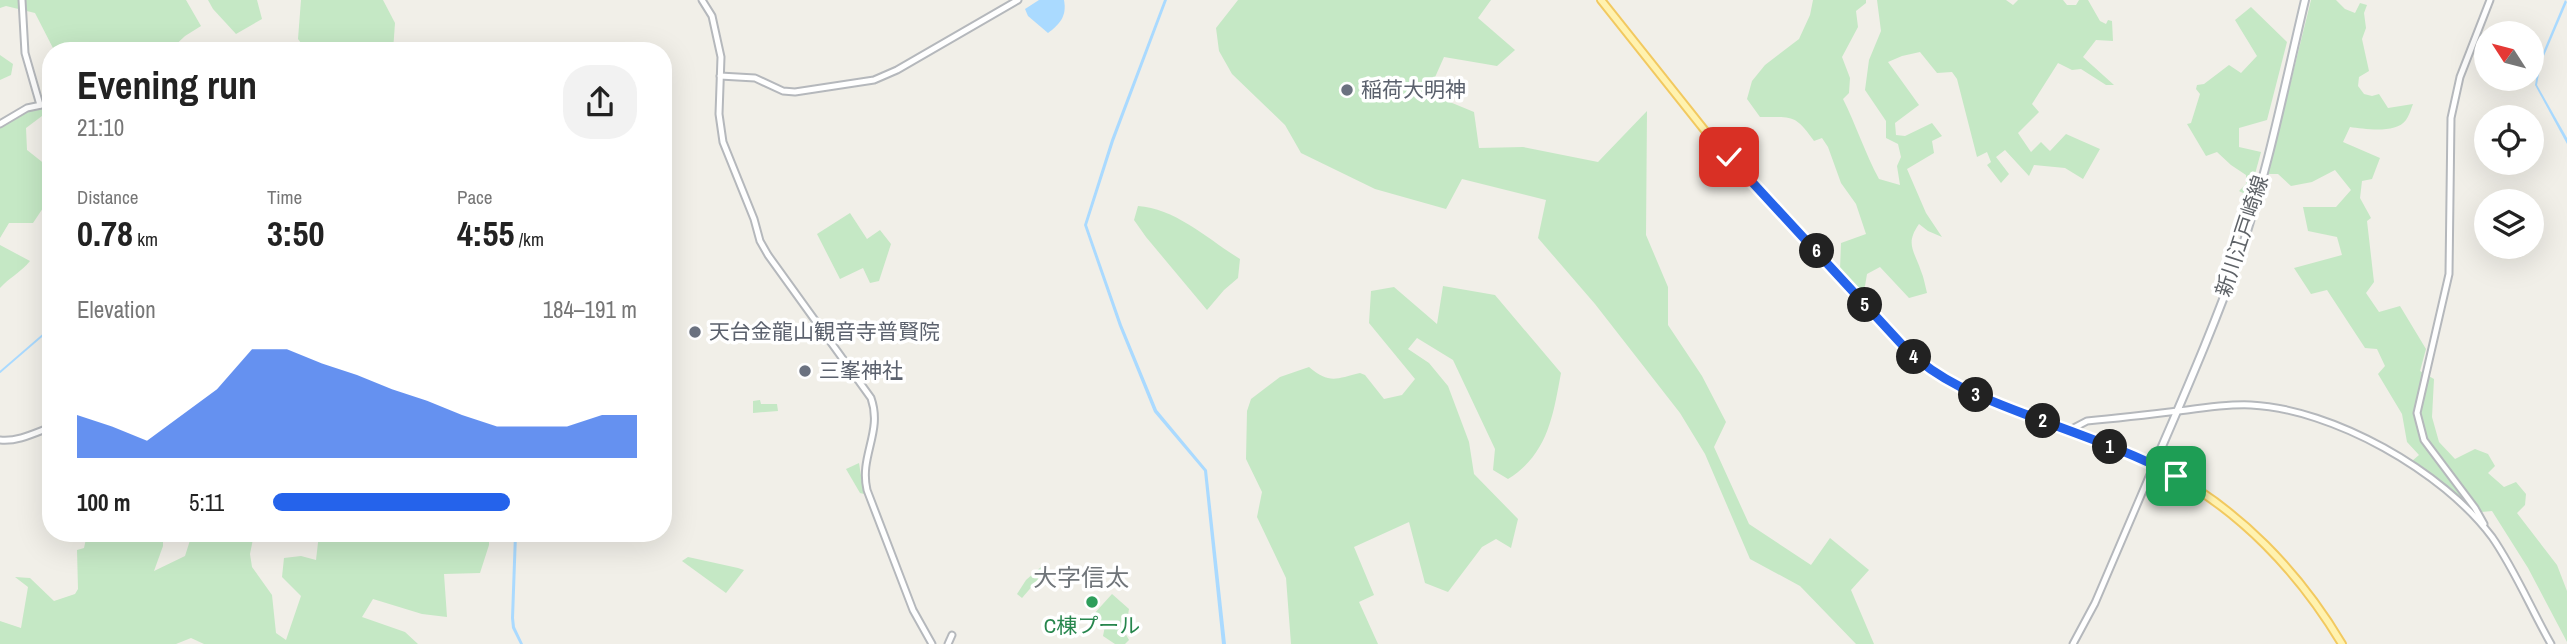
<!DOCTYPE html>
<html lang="en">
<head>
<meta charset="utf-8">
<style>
	body { margin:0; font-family:"Archivo Narrow","Noto Sans JP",sans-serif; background:#f2f2f2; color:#222; height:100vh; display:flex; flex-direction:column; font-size:26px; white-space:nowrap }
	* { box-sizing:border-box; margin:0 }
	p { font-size:23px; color:#767676 }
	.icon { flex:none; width:38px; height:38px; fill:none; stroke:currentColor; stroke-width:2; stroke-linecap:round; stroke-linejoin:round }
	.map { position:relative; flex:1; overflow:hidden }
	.panel { position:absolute; left:42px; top:42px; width:630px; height:500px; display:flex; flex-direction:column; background:#fff; border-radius:28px; box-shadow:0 7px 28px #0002 }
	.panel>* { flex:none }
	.needle { width:46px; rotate:306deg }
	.tools { position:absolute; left:2474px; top:21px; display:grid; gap:14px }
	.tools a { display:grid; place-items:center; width:70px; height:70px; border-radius:50%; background:#fff; box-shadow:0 7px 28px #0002; font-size:35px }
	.pin { position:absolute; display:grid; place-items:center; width:60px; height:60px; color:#fff; margin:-30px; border-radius:14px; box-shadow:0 4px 10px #0006 }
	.km { position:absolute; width:35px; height:35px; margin:-18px; border-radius:50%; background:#222; color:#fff; font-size:19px; line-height:35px; text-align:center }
	.round { display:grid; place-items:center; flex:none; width:74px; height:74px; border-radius:28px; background:#f2f2f2 }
	.headline { display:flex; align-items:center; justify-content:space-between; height:119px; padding:0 35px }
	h1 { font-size:38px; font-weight:700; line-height:52px }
	.metrics { display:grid; grid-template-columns:repeat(3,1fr); gap:10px; height:119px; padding:7px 35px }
	.metrics div { display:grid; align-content:center }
	.metrics b { font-size:35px; font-weight:700 }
	.metrics small { font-size:19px; font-weight:400 }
	.metrics p { font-size:19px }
	.chart { height:196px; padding:14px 35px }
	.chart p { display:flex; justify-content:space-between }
	.chart svg { width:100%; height:126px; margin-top:7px; fill:#2563eb; opacity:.7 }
	ul { padding:0 35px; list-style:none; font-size:23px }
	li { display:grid; grid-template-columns:112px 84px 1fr; align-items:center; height:52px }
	li i { height:18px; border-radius:9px; background:#2563eb }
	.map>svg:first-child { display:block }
	.green { fill:#c5e8c5 }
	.water { fill:#aadaff }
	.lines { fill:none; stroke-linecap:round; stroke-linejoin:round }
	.stream { stroke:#aadaff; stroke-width:2 }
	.tertiary-casing { stroke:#b5b8bc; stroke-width:9 }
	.secondary-casing { stroke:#b6babf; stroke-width:10 }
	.primary-casing { stroke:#f2c960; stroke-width:10 }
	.tertiary { stroke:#fff; stroke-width:5 }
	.secondary { stroke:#fff; stroke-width:6 }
	.primary { stroke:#fff2af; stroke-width:6 }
	.route-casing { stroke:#fff; stroke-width:14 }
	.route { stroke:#2563eb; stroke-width:9 }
	.worship-dot { fill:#6b7280; stroke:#fff; stroke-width:2.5 }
	.leisure-dot { fill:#2e9e5b; stroke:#fff; stroke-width:2.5 }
	.labels { text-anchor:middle; stroke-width:7; stroke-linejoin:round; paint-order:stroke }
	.worship-label { font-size:21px; fill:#5b616d; stroke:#fff; text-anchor:start }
	.street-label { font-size:21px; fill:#5f6368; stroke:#fff }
	.leisure-label { font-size:21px; fill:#27864d; stroke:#fff }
	.quarter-label { font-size:24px; fill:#70757a; stroke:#fff }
</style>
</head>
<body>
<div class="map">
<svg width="2567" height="644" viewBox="0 0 2567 644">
	<rect width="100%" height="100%" fill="#f1efe8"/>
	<g class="green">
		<polygon points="0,0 186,0 201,26 185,36 169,51 130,48 59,51 54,50 35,13 6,6 0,8"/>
		<polygon points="208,0 257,0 262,19 236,34 213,9"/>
		<polygon points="301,0 383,0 395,23 393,51 307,51 298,39"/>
		<polygon points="1238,0 1491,0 1478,18 1515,50 1497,66 1444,57 1428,93 1474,112 1479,148 1523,147 1598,162 1647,111 1646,235 1668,287 1668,325 1702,376 1726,422 1714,447 1749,524 1811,565 1830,538 1869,570 1851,590 1874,644 1856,644 1800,586 1750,559 1705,454 1680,413 1595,304 1538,238 1546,200 1462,179 1446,209 1375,189 1301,153 1285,125 1232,74 1219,51 1216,28"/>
		<path d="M1813,0h53v3l-10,8 2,16 -16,30 8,21 -1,15 -6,6c13,26 22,54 36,80l21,6 -3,-19 4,-9 -3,-13 -12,-6v-17l-21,-31 4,-30 12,-29 -4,-31h129l7,5 5,-5h45l4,5h9l3,-5h9l12,21 6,3 2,-4 4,1 1,20 -17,-1 -13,17 31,28h-8l-25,-16 -9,1 -14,-7 -26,41 7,8 -21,21 13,19 10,-10 9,9 16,-17 34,15 -17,30 -18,-11 -31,-3 -5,11 -24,-26 -9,7 13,17 -8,9 -14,-18 4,-3 -4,-10 -10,5 -20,-78 -5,-7 -15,1 -17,-21 -18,4 -14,6 31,43 -24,18 1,12 9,1 27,-13 10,13 -10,5 2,12 -27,16 19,44 16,24 -14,-6 -9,-7c-14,20 -5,26 2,47 3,7 4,14 6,22l-18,5 -29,-31 -13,7 -2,12 -4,6 -21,-23 1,-26 25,-9 -10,-30 -15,-21 -13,-36 -6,-9 -8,3c-19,-27 -21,-24 -54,-24l-13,-18 5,-18 13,-16 34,-26 11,-24z"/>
		<path d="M2311,0h25l9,9 10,4 5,-10 7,2 -3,8 2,15 -4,11 7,32 -10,6 -1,9 6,8 8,2 7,-2 9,14 25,-4c-2,5 -4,12 -7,16 -10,14 -41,9 -56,7l-7,15 37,16 -8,21 -10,2 -2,17 11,20 -4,3 7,61 -8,11 13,19 21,-6 26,43 -6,22 14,8 -2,38 7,25 16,17 20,-10 13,5 7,12 -7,7 16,14 12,-5 10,12 -1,11 -8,8 40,52 10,26v51l-39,-74 -36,-57 -21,2 -33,-33 -26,-19 7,-6 -12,-13 -5,-28 -24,-40 7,-8 -8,-17 -12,-1 -38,-58 -16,4 -17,-26 48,-13 -5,-18 -29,-6 -5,-24h33l15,-17 -16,-20 -23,12 -21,4 -13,-12h-10z"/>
		<polygon points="2251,7 2287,42 2267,120 2239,128 2239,147 2261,152 2249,196 2239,191 2246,184 2246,175 2231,165 2217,152 2206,156 2187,124 2191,123 2200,94 2196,89 2197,85 2204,84 2229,65 2241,73 2257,56 2235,20"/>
		<polygon points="0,55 13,64 11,75 0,80"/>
		<polygon points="40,105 46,113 26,128 27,150 51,169 51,196 33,223 9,223 0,238 0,124 27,108"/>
		<path d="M1138,206c37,2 71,34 102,53l-2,19 -14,12 -17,20 -61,-73 -12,-17z"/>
		<polygon points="850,213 867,239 880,230 891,244 879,281 870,283 863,268 840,279 817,234"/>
		<path d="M0,245l30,16c-9,11 -21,17 -30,27z"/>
		<path d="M1443,286l52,9 66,78c-8,43 -13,81 -53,106l-15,-9 2,-21 -42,-89 -36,-22 -9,11 21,14 19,23 21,56 5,32 44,45 -7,29 -15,-9 -14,8 -34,45 -23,-9 -16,-61 -55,25 20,48 -15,7 19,42h-87l-5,-66 -29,-61 5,-25 -16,-33 1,-48 4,-12 29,-22 29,-10c20,17 27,12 51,6l5,2 19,24 18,-4 13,-16 -46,-56 2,-32 23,-4 43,37z"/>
		<polygon points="760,400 761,404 777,404 778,411 753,413 753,401"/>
		<polygon points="859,463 864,494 860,493 846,469"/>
		<polygon points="87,534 163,534 163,546 154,571 185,556 192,534 254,534 250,554 252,567 272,595 276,633 286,640 301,596 282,577 284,558 301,556 316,560 319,534 367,534 377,539 410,538 411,534 489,534 489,545 480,573 444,574 447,617 422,614 373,599 362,617 405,632 418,644 204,644 191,638 176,644 0,644 0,621 21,628 28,587 15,577 30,578 54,601 75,594 78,589 77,550 84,548"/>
		<polygon points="688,557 738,568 744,570 726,593 682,561"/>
		<polygon points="1041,567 1047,569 1022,598 1017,594 1026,580"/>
		<polygon points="1112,594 1129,609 1125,633 1129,640 1125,644 1115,644 1103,636 1105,626 1093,615"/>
	</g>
	<g class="water">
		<path d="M1039,0h25c3,16 -4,24 -16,33l-20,-17 -3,-7z"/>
		<polygon points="1164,0 1167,0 1114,141 1087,225 1122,325 1157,410 1207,470 1226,644 1222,644 1204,471 1154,412 1119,326 1084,225 1111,140"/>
		<polygon points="2565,0 2567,2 2541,63 2537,85 2567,138 2567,144 2535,85 2539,62"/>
		<polygon points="514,534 517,534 514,618 515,627 523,644 520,644 512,628 511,618"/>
	</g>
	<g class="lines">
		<polyline class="stream" points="0,372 51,328"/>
		<defs>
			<g id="tertiary">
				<polyline points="22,0 25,53 40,105"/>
				<path d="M702,0l10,16 9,41 -2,57 4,28 31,77 6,22 8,14 103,143c12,34 -12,58 -4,92l46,120 19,34"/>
				<polyline points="720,76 755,78 783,91 795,92 874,80 897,70 1018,0"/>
				<polyline points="0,124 27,108 51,103"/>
				<path d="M2068,431l19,-10c33,-3 67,-7 100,-11 21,-3 43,-6 64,-5 82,4 192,66 241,132 23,33 39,72 59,107"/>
				<path d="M0,440c17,2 35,-7 51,-13"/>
				<polyline points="2484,524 2475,508 2424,440 2417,413 2449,274 2451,118 2460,77 2490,0"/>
				<polyline points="948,644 952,635"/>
				<polyline points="2073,644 2095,603 2154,465"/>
			</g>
			<path id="secondary" d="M2154,465c30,-70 61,-140 86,-212 28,-82 45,-169 65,-253"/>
			<path id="primary" d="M1601,0l113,142 69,71 116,128 22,22 52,31c40,15 79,31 119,46 25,10 50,18 74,31 74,39 133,101 176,173"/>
		</defs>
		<use href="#tertiary" class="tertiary-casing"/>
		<use href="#secondary" class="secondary-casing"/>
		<use href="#primary" class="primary-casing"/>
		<use href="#tertiary" class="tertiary"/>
		<use href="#secondary" class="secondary"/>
		<use href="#primary" class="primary"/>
	</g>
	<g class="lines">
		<defs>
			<path id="route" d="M1729,157l177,192c33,32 74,48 116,64 52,20 105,37 154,63"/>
		</defs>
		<use href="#route" class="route-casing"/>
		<use href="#route" class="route"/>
	</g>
	<g class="worship-dot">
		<circle cx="1347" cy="90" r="7"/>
		<circle cx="695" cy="332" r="7"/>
		<circle cx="805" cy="371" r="7"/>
	</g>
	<circle class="leisure-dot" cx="1092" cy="602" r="7"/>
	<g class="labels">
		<g class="worship-label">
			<text x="1361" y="97">稲荷大明神</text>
			<text x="709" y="339">天台金龍山観音寺普賢院</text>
			<text x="819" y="378">三峯神社</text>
		</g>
		<g class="street-label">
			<text transform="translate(2242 236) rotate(-72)" y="7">新川江戸崎線</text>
		</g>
		<g class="leisure-label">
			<text x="1092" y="633">C棟プール</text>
		</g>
		<g class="quarter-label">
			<text x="1081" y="586">大字信太</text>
		</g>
	</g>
</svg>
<div class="tools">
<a><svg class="needle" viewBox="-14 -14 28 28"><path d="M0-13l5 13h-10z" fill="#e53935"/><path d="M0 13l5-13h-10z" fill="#767676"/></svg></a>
<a><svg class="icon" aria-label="locate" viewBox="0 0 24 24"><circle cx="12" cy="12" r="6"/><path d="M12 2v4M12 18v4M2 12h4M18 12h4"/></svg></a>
<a><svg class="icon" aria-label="layers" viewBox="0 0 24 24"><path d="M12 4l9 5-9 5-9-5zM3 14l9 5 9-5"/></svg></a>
</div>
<div class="pin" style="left:2176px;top:476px;background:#1e9e55"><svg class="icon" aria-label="arrive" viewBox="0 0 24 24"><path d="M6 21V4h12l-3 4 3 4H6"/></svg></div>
<div class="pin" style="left:1729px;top:157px;background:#d93025"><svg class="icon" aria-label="check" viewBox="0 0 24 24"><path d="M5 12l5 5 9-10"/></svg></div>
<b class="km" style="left:2110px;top:447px">1</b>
<b class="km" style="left:2043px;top:421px">2</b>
<b class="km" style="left:1976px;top:395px">3</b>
<b class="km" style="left:1914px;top:357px">4</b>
<b class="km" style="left:1865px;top:305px">5</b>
<b class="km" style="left:1817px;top:251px">6</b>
<section class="panel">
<div class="headline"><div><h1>Evening run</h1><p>21:10</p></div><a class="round"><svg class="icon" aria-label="share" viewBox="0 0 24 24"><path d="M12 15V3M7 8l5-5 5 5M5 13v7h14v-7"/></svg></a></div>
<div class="metrics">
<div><p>Distance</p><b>0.78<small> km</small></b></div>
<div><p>Time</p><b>3:50</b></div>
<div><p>Pace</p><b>4:55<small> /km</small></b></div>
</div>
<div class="chart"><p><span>Elevation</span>184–191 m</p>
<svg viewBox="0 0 160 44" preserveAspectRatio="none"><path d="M0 44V29L10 33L20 38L30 29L40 20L50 6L60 6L70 11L80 15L90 20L100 24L110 29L120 33L130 33L140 33L150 29L160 29V44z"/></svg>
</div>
<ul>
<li><b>100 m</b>5:11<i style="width:65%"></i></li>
</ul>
</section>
</div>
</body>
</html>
